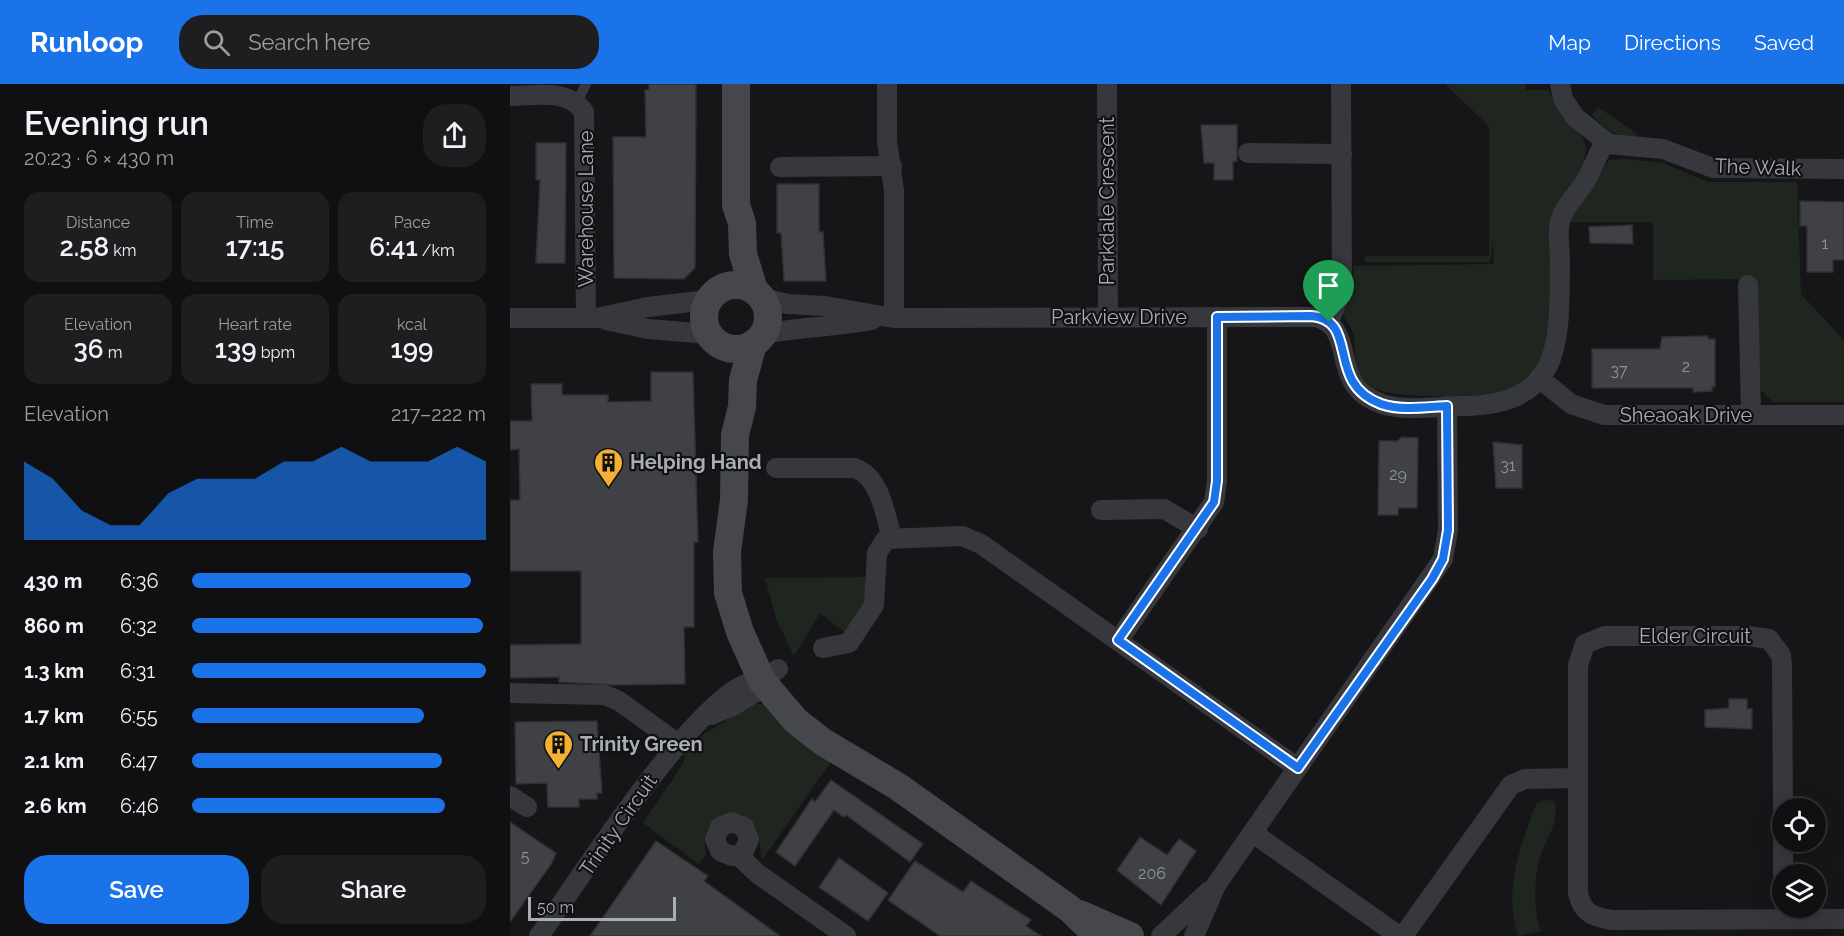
<!DOCTYPE html>
<html lang="en">
<head>
<meta charset="utf-8">
<style>
	body { margin:0; font-family:Raleway,sans-serif; background:#1e1e20; color:#f1f3f6; height:100vh; display:flex; flex-direction:column; font-size:22px; white-space:nowrap }
	* { box-sizing:border-box; margin:0 }
	p { font-size:20px; color:#9c9d9f }
	.icon { flex:none; width:33px; height:33px; fill:none; stroke:currentColor; stroke-width:2; stroke-linecap:round; stroke-linejoin:round }
	.map { position:relative; flex:1; overflow:hidden }
	.sheet { display:flex; flex-direction:column; background:#101012; width:510px }
	.sheet>* { flex:none }
	.tools { position:absolute; left:1262px; top:714px; display:grid; gap:12px }
	.tools a { display:grid; place-items:center; width:54px; height:54px; border-radius:50%; background:#101012; box-shadow:0 6px 24px #0002,0 0 0 2px #303032; font-size:30px }
	.scale { position:absolute; left:18px; bottom:15px; width:148px; box-sizing:border-box; padding-left:6px; border:3px solid #a8adb8; border-top:0; font-size:16px; line-height:21px; white-space:nowrap; color:#a8adb8; -webkit-text-stroke:4px #111113; paint-order:stroke }
	.pin { position:absolute; display:grid; place-items:center; width:51px; height:51px; color:#fff; margin:-62px -26px; border-radius:50% 50% 50% 0; rotate:-45deg; box-shadow:0 0 6px #0007 }
	.pin .icon { rotate:45deg }
	.round { display:grid; place-items:center; flex:none; width:63px; height:63px; border-radius:24px; background:#1e1e20 }
	.headline { display:flex; align-items:center; justify-content:space-between; height:102px; padding:0 24px }
	h1 { font-size:33px; font-weight:600; line-height:45px }
	.metrics { display:grid; grid-template-columns:repeat(3,1fr); gap:9px; height:102px; padding:6px 24px }
	.metrics div { display:grid; align-content:center; border-radius:15px; background:#1e1e20; text-align:center }
	.metrics b { font-size:26px; font-weight:600 }
	.metrics small { font-size:16px; font-weight:400 }
	.metrics p { font-size:16px }
	.chart { height:168px; padding:12px 24px }
	.chart p { display:flex; justify-content:space-between }
	.chart svg { width:100%; height:108px; margin-top:6px; fill:#1a73e8; opacity:.7 }
	.action { display:flex; gap:12px; margin-top:auto; padding:12px 24px }
	.action a { flex:1; height:69px; border-radius:24px; background:#1a73e8; color:#fff; font-size:24px; font-weight:600; line-height:69px; text-align:center }
	.action a+a { background:#1e1e20; color:#f1f3f6 }
	ul { padding:0 24px; list-style:none; font-size:20px }
	li { display:grid; grid-template-columns:96px 72px 1fr; align-items:center; height:45px }
	li i { height:15px; border-radius:8px; background:#1a73e8 }
	header { display:flex; align-items:center; gap:36px; box-sizing:border-box; height:84px; padding:0 30px; background:#1a73e8; color:#fff }
	header strong { font-size:28px }
	nav { display:flex; gap:33px; margin-inline-start:auto; font-size:21px }
	.search { width:420px; height:54px; background:#1e1e20; display:flex; align-items:center; gap:15px; box-sizing:border-box; padding:0 21px; border-radius:24px; color:#9c9d9f; font-size:22px }
	main { display:flex; flex:1; min-height:0 }
	.map>svg:first-child { display:block }
	.green { fill:#1e261f }
	.building { fill:#404145; stroke:#303034; stroke-width:1.5 }
	.lines { fill:none; stroke-linecap:round; stroke-linejoin:round }
	.lane { stroke:#37383d; stroke-width:10 }
	.street { stroke:#37383d; stroke-width:20 }
	.secondary { stroke:#45474d; stroke-width:28 }
	.route-casing { stroke:#fff; stroke-width:12 }
	.route { stroke:#1a73e8; stroke-width:8 }
	.labels { text-anchor:middle; stroke-width:4.5; stroke-linejoin:round; paint-order:stroke }
	.number-label { font-size:16px; fill:#8e929b }
	.street-label { font-size:20px; fill:#a8adb8; stroke:#111113 }
	.poi-label { font-size:20px; font-weight:bold; fill:#a8adb8; stroke:#111113; text-anchor:start }
</style>
</head>
<body>
<header>
<strong>Runloop</strong>
<div class="search"><svg class="icon" aria-label="search" viewBox="0 0 24 24"><circle cx="10" cy="10" r="6"/><path d="M15 15l6 6"/></svg>Search here</div>
<nav><a>Map</a><a>Directions</a><a>Saved</a></nav>
</header>
<main>
<section class="sheet">
<div class="headline"><div><h1>Evening run</h1><p>20:23 · 6 × 430 m</p></div><a class="round"><svg class="icon" aria-label="share" viewBox="0 0 24 24"><path d="M12 15V3M7 8l5-5 5 5M5 13v7h14v-7"/></svg></a></div>
<div class="metrics">
<div><p>Distance</p><b>2.58<small> km</small></b></div>
<div><p>Time</p><b>17:15</b></div>
<div><p>Pace</p><b>6:41<small> /km</small></b></div>
</div>
<div class="metrics">
<div><p>Elevation</p><b>36<small> m</small></b></div>
<div><p>Heart rate</p><b>139<small> bpm</small></b></div>
<div><p>kcal</p><b>199</b></div>
</div>
<div class="chart"><p><span>Elevation</span>217–222 m</p>
<svg viewBox="0 0 160 44" preserveAspectRatio="none"><path d="M0 44V12L10 19L20 32L30 38L40 38L50 25L60 19L70 19L80 19L90 12L100 12L110 6L120 12L130 12L140 12L150 6L160 12V44z"/></svg>
</div>
<ul>
<li><b>430 m</b>6:36<i style="width:95%"></i></li>
<li><b>860 m</b>6:32<i style="width:99%"></i></li>
<li><b>1.3 km</b>6:31<i style="width:100%"></i></li>
<li><b>1.7 km</b>6:55<i style="width:79%"></i></li>
<li><b>2.1 km</b>6:47<i style="width:85%"></i></li>
<li><b>2.6 km</b>6:46<i style="width:86%"></i></li>
</ul>
<div class="action"><a>Save</a><a>Share</a></div>
</section>
<div class="map">
<svg width="1334" height="852" viewBox="0 0 1334 852">
	<rect width="100%" height="100%" fill="#161618"/>
	<g class="green">
		<path d="M935,0h80l1,6h23c4,10 8,20 15,28 6,7 16,13 19,20 13,29 -25,57 -33,83 0,29 4,109 -6,132 -6,15 -23,33 -38,38 -23,7 -116,8 -135,-4 -20,-14 -13,-34 -18,-54 -2,-7 -8,-14 -11,-20l11,-30v-17l141,-2 -1,-23 -3,21h-125v-6h124v-130z"/>
		<path d="M1088,23l38,26v3c-21,2 -30,-7 -44,-21z"/>
		<polygon points="1117,75 1153,79 1198,98 1287,98 1291,210 1334,256 1334,318 1263,318 1248,303 1246,195 1143,196 1143,138 1059,138 1099,76"/>
		<polygon points="359,493 357,518 336,549 310,529 284,572 267,537 255,494"/>
		<path d="M243,620h17l63,55 -71,101 -4,-28 -17,-18c-28,1 -40,13 -35,41l-7,9 -56,-41 41,-61v-10l20,-18z"/>
		<path d="M1034,716l11,1c4,25 -8,34 -15,56 -6,21 -7,55 1,74l-23,5c-15,-45 2,-90 18,-132z"/>
	</g>
	<g class="building">
		<polygon points="139,0 186,0 185,184 174,195 104,194 103,53 136,53 135,6 139,6"/>
		<polygon points="691,41 727,41 727,77 723,78 723,96 704,96 704,79 694,79"/>
		<polygon points="26,59 56,59 55,179 26,179 30,96 26,96"/>
		<polygon points="267,100 309,100 309,148 313,148 316,197 274,197 271,149 267,149"/>
		<polygon points="1290,117 1334,118 1334,176 1323,176 1323,188 1297,188 1297,142 1290,142"/>
		<polygon points="1122,141 1123,160 1080,159 1079,143"/>
		<polygon points="1198,252 1198,255 1205,255 1205,303 1202,303 1202,307 1183,308 1183,304 1082,304 1082,265 1150,265 1152,253"/>
		<polygon points="141,288 183,288 188,458 184,458 184,543 174,543 175,600 103,601 49,598 49,593 0,594 0,561 71,560 71,487 0,487 0,416 10,416 9,365 0,366 0,337 22,337 21,300 52,300 52,311 98,311 98,318 141,317"/>
		<polygon points="892,353 908,354 907,424 888,424 888,431 868,431 869,357 887,357"/>
		<polygon points="983,358 1012,361 1012,404 986,404"/>
		<polygon points="1219,615 1237,615 1237,625 1242,625 1242,645 1195,643 1195,626 1219,624"/>
		<polygon points="87,637 92,709 87,709 87,715 69,715 69,723 38,723 37,699 6,700 5,638"/>
		<polygon points="321,696 413,760 400,778 336,731 334,733 324,726 285,782 266,768 302,715 305,718"/>
		<polygon points="0,738 46,769 42,779 0,838"/>
		<polygon points="630,753 657,771 669,755 686,767 651,821 607,786"/>
		<polygon points="146,757 198,792 194,797 270,852 80,852"/>
		<polygon points="329,774 378,809 358,837 309,803"/>
		<polygon points="405,777 453,808 461,797 521,836 516,842 531,852 430,852 378,816"/>
	</g>
	<g class="lines">
		<polyline class="lane" points="67,18 76,0"/>
		<g class="street">
			<polyline points="377,0 377,57 384,107 384,234"/>
			<polyline points="597,0 598,233"/>
			<polyline points="1050,0 1053,15 1065,33 1099,60 1153,65 1203,84 1334,85"/>
			<path d="M0,12c26,0 58,-8 74,16l2,206"/>
			<polyline points="738,69 832,70"/>
			<polyline points="270,83 382,82"/>
			<polyline points="1238,201 1241,331"/>
			<path d="M253,214l25,6 37,2 69,12 422,-1c44,13 10,68 66,87 25,8 57,2 82,2 101,-2 95,-66 96,-145 0,-12 -3,-28 0,-40 4,-15 17,-26 25,-39 7,-13 13,-27 20,-41"/>
			<polyline points="0,234 87,234 138,223 198,216"/>
			<polyline points="96,236 138,245 199,250"/>
			<polyline points="819,238 832,204 831,0"/>
			<path d="M253,250c36,-7 73,-7 109,-14"/>
			<polyline points="1029,294 1061,320 1094,331 1334,331"/>
			<path d="M266,384h79c26,10 30,47 37,70"/>
			<polyline points="591,426 654,425 688,445"/>
			<polyline points="608,557 704,418 707,397 707,233"/>
			<polyline points="313,564 339,559 364,521 367,469 376,455 452,452 471,460 788,684"/>
			<polyline points="0,609 95,611 109,617 167,659"/>
			<polyline points="201,631 223,622 249,606 252,597 268,585"/>
			<polyline points="0,712 17,723"/>
			<path d="M1273,724l-1,-144 -1,-9 -12,-16 -21,-3h-143l-20,8 -7,21v228c4,20 15,24 34,27l232,-1"/>
			<polyline points="743,749 889,852"/>
			<polyline points="1273,758 1273,790"/>
			<polyline points="228,771 234,767 239,755 234,743 222,738 210,743 205,755 210,767 222,772 228,771 248,790 336,852"/>
			<path d="M29,852c34,-46 169,-263 223,-255"/>
			<polyline points="651,852 699,807"/>
			<polyline points="684,852 706,801 933,475 938,446 937,322"/>
			<polyline points="893,852 1001,701 1015,695 1068,694"/>
		</g>
		<g class="secondary">
			<polyline points="226,0 226,121 232,139 233,170 244,206"/>
			<circle cx="226" cy="233" r="32"/>
			<polyline points="243,260 233,296 232,323 225,351 224,416 217,468 218,509 230,548 252,597 286,637 313,658 387,702 560,825 588,852"/>
			<polyline points="570,830 620,852"/>
		</g>
	</g>
	<g class="lines">
		<defs>
			<path id="route" d="M801,232c50,4 13,67 70,88 20,7 45,3 66,2l1,124 -5,29 -11,20 -134,189 -180,-128 96,-138 3,-21v-164z"/>
		</defs>
		<use href="#route" class="route-casing"/>
		<use href="#route" class="route"/>
	</g>
	<defs>
		<symbol id="building-pin" viewBox="-11 -11 22 30"><path d="M0 17L-7.5 6A9.5 9.5 0 1 1 7.5 6Z" fill="#f2b134" stroke="#111113"/><path d="M-4-6H4V6H1V3H-1V6H-4ZM-2.5-4.3h1.7v1.8h-1.7ZM.8-4.3h1.7v1.8H.8ZM-2.5-1h1.7V.8h-1.7ZM.8-1h1.7V.8H.8Z" fill="#111"/></symbol>
	</defs>
	<g fill-rule="evenodd">
		<use href="#building-pin" x="82" y="362" width="33" height="45"/>
		<use href="#building-pin" x="32" y="644" width="33" height="45"/>
	</g>
	<g class="labels">
		<g class="number-label">
			<text x="1315" y="165">1</text>
			<text x="1176" y="288">2</text>
			<text x="1109" y="292">37</text>
			<text x="998" y="387">31</text>
			<text x="888" y="396">29</text>
			<text x="15" y="778">5</text>
			<text x="642" y="795">206</text>
		</g>
		<g class="street-label">
			<text transform="translate(1248 83) rotate(2)" y="7">The Walk</text>
			<text transform="translate(597 117) rotate(-90)" y="7">Parkdale Crescent</text>
			<text transform="translate(76 125) rotate(-90)" y="7">Warehouse Lane</text>
			<text x="609" y="240">Parkview Drive</text>
			<text x="1176" y="338">Sheaoak Drive</text>
			<text x="1185" y="559">Elder Circuit</text>
			<text transform="translate(108 741) rotate(-55)" y="7">Trinity Circuit</text>
		</g>
		<g class="poi-label">
			<text x="120" y="385">Helping Hand</text>
			<text x="70" y="667">Trinity Green</text>
		</g>
	</g>
</svg>
<div class="tools">
<a><svg class="icon" aria-label="locate" viewBox="0 0 24 24"><circle cx="12" cy="12" r="6"/><path d="M12 2v4M12 18v4M2 12h4M18 12h4"/></svg></a>
<a><svg class="icon" aria-label="layers" viewBox="0 0 24 24"><path d="M12 4l9 5-9 5-9-5zM3 14l9 5 9-5"/></svg></a>
</div>
<div class="scale">50 m</div>
<div class="pin" style="left:819px;top:238px;background:#1e9e55"><svg class="icon" aria-label="arrive" viewBox="0 0 24 24"><path d="M6 21V4h12l-3 4 3 4H6"/></svg></div>
</div>
</main>
</body>
</html>
